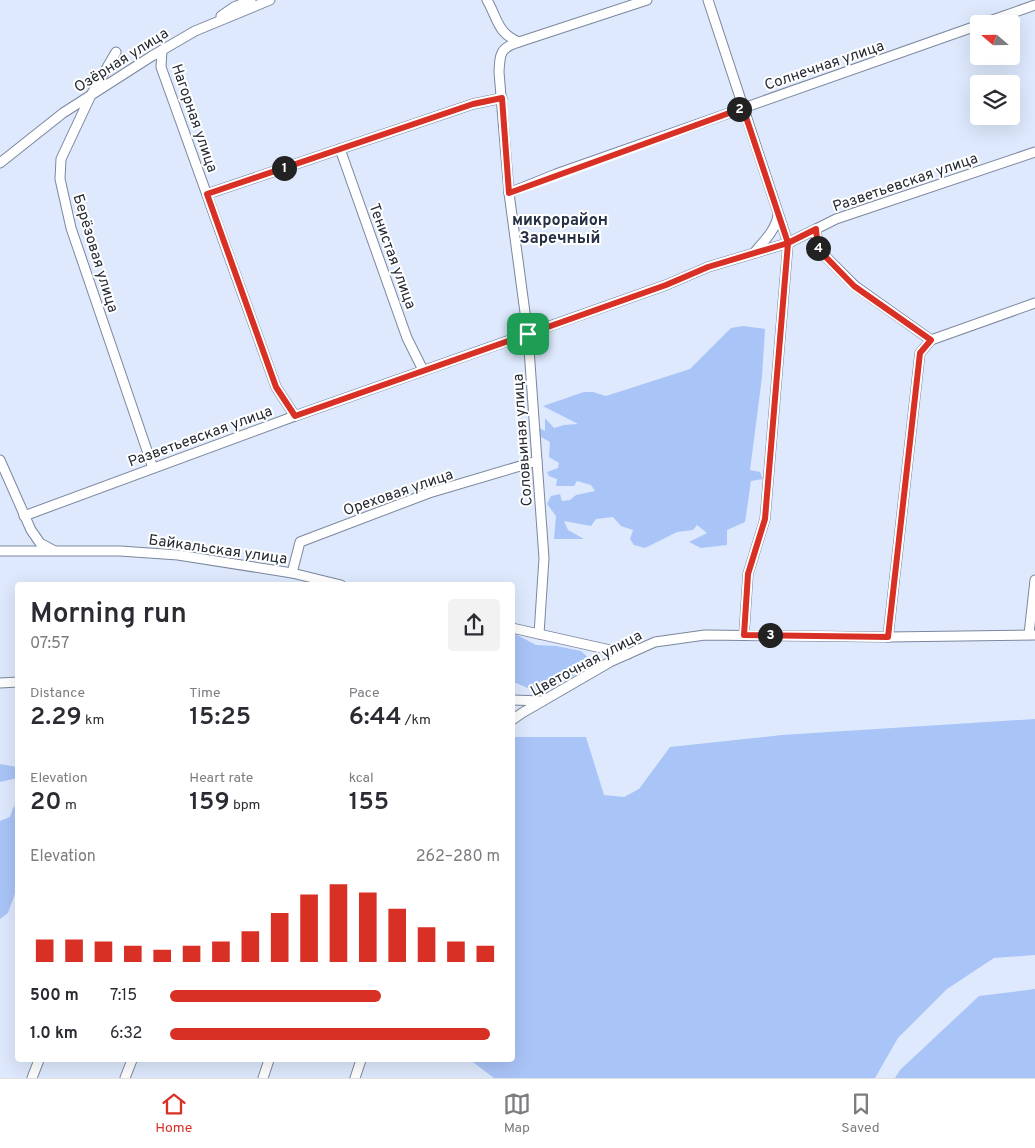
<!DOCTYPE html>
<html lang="en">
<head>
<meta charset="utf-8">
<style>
	body { margin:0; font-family:Overpass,sans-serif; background:#f2f2f3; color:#2b2b33; height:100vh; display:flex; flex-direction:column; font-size:19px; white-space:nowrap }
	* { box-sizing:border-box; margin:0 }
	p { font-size:16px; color:#7c7c81 }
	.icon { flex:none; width:28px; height:28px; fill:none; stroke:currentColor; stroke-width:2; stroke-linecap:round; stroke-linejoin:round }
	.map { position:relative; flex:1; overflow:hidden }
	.panel { position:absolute; left:15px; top:582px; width:500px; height:480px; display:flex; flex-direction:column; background:#fff; border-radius:5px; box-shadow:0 5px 20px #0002 }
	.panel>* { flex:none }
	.needle { width:32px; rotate:290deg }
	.tools { position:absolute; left:970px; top:15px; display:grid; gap:10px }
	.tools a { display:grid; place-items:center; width:50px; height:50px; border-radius:5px; background:#fff; box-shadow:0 5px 20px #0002; font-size:25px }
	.pin { position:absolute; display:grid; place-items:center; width:42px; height:42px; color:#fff; margin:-21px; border-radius:10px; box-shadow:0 2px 8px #0006 }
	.km { position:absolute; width:25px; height:25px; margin:-12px; border-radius:50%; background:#222; color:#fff; font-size:14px; line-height:25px; text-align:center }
	.round { display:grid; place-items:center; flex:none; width:52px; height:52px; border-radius:5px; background:#f2f2f3 }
	.headline { display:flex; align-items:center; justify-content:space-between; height:85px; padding:0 15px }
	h1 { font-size:28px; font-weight:600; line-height:38px }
	.stats { display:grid; grid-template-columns:repeat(3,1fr); gap:8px; height:85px; padding:5px 15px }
	.stats div { display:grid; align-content:center }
	.stats b { font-size:25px; font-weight:600 }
	.stats small { font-size:14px; font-weight:400 }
	.stats p { font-size:14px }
	.chart { height:140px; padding:10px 15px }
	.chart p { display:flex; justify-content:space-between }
	.chart svg { width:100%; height:90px; margin-top:5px; stroke:#d93025; stroke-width:6 }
	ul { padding:0 15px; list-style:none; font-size:16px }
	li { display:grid; grid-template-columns:80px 60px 1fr; align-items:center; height:38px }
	li i { height:12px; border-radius:6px; background:#d93025 }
	.dock { display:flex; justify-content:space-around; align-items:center; height:70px; border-top:1px solid #e1e1e2; background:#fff; font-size:14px; color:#7c7c81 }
	.dock a { display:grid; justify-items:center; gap:2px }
	.dock .on { color:#d93025 }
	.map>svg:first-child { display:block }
	.green { fill:#a9c4f7 }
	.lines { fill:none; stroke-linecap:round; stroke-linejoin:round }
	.minor-casing { stroke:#7b879e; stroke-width:11 }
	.minor { stroke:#fff; stroke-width:9 }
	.route-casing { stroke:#fff; stroke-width:10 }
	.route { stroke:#d93025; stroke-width:6 }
	.labels { text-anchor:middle; stroke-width:4; stroke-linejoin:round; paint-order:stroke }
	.street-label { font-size:15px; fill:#252a33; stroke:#fff }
	.neighbourhood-label { font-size:16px; font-weight:bold; fill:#273145; stroke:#fff }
</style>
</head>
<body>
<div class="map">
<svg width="1035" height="1078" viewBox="0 0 1035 1078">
	<rect width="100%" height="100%" fill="#dee9fd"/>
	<g class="green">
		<polygon points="743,326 765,329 762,377 750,470 760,472 763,479 751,481 745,522 727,530 727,545 701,548 689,542 707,533 697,525 693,530 677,532 645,548 634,545 630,539 633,530 621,526 613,517 596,519 591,526 564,521 568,530 584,539 554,539 556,516 547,504 551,496 560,494 562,501 570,500 576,495 595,491 591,485 577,481 574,486 556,486 557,479 549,476 547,472 558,468 559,463 549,457 550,442 541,437 539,428 545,431 545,418 554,428 564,425 578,424 543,406 584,392 593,392 606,396 690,369 731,328"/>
		<polygon points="513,633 536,645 556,646 581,651 595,664 543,692 537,692 516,683 513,685"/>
		<polygon points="1035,719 1035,955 994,958 947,989 898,1038 875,1078 494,1078 470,1060 512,1060 513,737 586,737 604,795 624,797 639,789 670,747 782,735"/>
		<polygon points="0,764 17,767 17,778 0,782"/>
		<polygon points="17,804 17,888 8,913 0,919 0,821 10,817 13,808"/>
		<polygon points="1035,989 1035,1078 895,1078 900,1070 979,996"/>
	</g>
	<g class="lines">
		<defs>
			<g id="minor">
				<path d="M487,0c11,19 10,33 32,42 -19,6 -19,11 -20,30l10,121 19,142 9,126 7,97 -5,76"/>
				<polyline points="708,0 788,243 765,519 748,574 744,635"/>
				<polyline points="221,16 234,7 251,0"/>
				<polyline points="981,24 1035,5"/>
				<polyline points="519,42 647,0"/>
				<polyline points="162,50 161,67 276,387 295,416"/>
				<polyline points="116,52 91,95 61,159 60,179 71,228 153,468"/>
				<polyline points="340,149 407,338 423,370"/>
				<polyline points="0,163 63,113 152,56 195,31 270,0"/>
				<polyline points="509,193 556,174 979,25"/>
				<polyline points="207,194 473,104 502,98"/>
				<polyline points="816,229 818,249 855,286 931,340"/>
				<path d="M754,253c9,-11 22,-23 24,-38"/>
				<polyline points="0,460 31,530 40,543 53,550"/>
				<polyline points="24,516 295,416 666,285 708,267 788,243 836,219 1035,152"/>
				<polyline points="0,551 120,551 178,555 292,573 341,585"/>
				<polyline points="292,573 300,542 429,493 537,461"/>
				<polyline points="512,628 628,654"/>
				<polyline points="1029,634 1035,580"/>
				<polyline points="888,637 920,353 931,340 1035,303"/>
				<polyline points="0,683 18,682"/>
				<polyline points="512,700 543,701"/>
				<polyline points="512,720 522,713 610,662 655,642 705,635 888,637 1035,635"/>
				<polyline points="32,1078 39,1060"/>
				<polyline points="125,1078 132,1060"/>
				<polyline points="263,1078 269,1060"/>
				<polyline points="355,1078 361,1060"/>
			</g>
		</defs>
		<use href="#minor" class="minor-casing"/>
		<use href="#minor" class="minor"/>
	</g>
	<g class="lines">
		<defs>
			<polyline id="route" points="528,334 295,416 276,387 207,194 473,104 502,98 509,193 743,108 788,243 765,519 748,574 744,635 888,637 920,353 931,340 854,286 818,249 816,229 788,243 708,267 666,285 528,334"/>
		</defs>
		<use href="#route" class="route-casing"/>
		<use href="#route" class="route"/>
	</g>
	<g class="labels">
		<g class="street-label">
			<text transform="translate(121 60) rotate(-32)" y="5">Озёрная улица</text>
			<text transform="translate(824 65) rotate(-19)" y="5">Солнечная улица</text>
			<text transform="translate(195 118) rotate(71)" y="5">Нагорная улица</text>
			<text transform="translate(905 182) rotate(-19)" y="5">Разветьевская улица</text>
			<text transform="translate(96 253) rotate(73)" y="5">Берёзовая улица</text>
			<text transform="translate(393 256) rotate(70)" y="5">Тенистая улица</text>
			<text transform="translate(200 436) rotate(-20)" y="5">Разветьевская улица</text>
			<text transform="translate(522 440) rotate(-94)" y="5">Соловьиная улица</text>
			<text transform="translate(398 492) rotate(-19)" y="5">Ореховая улица</text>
			<text transform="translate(218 549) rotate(8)" y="5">Байкальская улица</text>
			<text transform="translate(586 663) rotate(-28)" y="5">Цветочная улица</text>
		</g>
		<g class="neighbourhood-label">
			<text x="560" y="225">микрорайон<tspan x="560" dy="18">Заречный</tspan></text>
		</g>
	</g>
</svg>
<div class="tools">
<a><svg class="needle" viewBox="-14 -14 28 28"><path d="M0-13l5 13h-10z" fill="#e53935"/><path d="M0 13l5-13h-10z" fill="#7c7c81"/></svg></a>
<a><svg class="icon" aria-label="layers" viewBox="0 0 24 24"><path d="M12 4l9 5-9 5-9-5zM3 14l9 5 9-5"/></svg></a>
</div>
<div class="pin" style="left:528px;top:334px;background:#1e9e55"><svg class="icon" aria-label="arrive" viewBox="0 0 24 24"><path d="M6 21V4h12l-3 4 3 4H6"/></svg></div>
<b class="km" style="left:284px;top:168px">1</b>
<b class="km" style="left:739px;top:109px">2</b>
<b class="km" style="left:770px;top:635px">3</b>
<b class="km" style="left:818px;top:248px">4</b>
<section class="panel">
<div class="headline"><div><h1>Morning run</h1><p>07:57</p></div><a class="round"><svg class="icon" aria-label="share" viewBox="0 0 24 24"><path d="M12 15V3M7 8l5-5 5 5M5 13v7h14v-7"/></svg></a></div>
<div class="stats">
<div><p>Distance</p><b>2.29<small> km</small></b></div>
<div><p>Time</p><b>15:25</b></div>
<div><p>Pace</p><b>6:44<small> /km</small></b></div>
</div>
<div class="stats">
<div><p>Elevation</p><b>20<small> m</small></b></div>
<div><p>Heart rate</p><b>159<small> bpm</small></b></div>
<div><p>kcal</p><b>155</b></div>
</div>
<div class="chart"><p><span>Elevation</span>262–280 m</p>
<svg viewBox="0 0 160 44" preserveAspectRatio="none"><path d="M5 44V33M15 44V33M25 44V34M35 44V36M45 44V38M55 44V36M65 44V34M75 44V29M85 44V20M95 44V11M105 44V6M115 44V10M125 44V18M135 44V27M145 44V34M155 44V36"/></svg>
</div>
<ul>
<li><b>500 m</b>7:15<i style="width:64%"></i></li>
<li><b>1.0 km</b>6:32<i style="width:97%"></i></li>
</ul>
</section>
</div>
<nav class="dock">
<a class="on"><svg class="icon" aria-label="home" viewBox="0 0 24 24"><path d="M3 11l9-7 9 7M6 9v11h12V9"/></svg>Home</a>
<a><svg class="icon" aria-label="map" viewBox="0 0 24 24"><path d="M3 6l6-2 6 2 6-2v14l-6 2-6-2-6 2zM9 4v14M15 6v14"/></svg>Map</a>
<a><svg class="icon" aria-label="saved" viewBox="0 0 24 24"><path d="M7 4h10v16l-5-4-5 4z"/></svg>Saved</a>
</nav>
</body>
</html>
